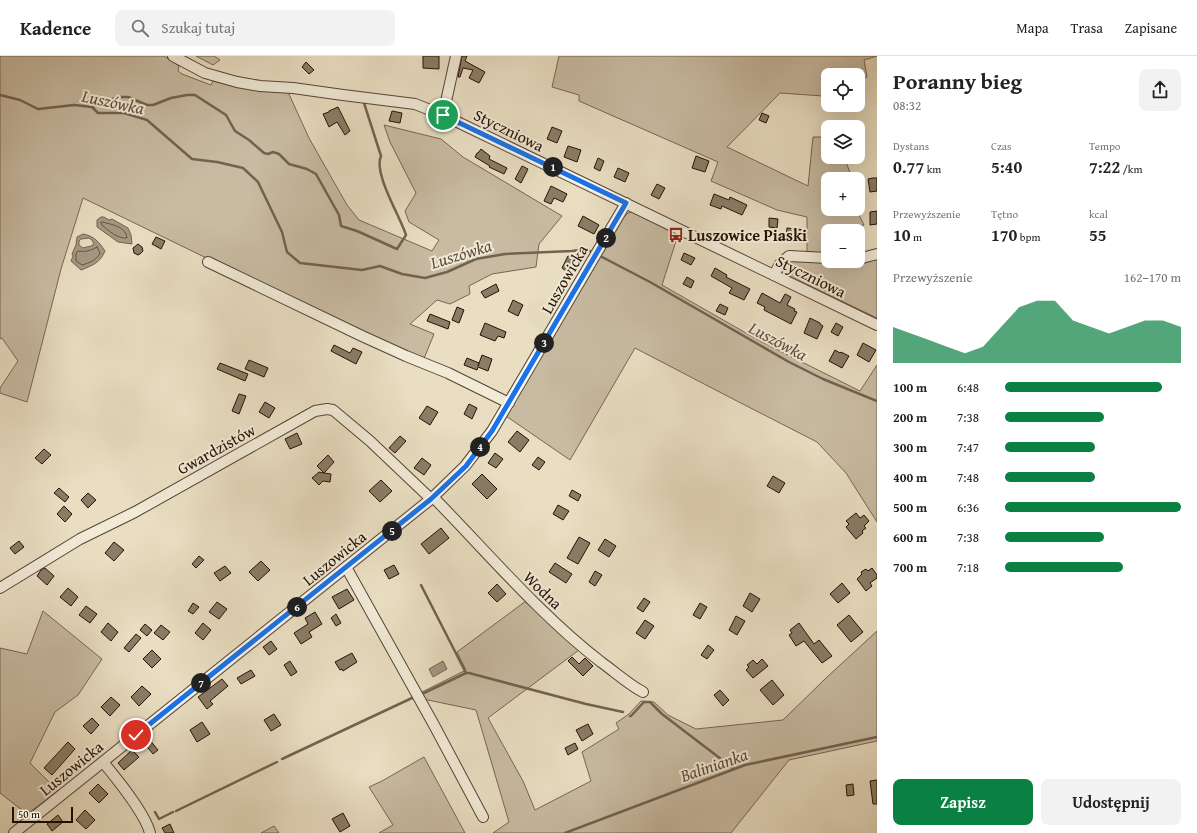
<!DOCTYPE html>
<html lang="pl">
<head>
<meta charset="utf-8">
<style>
	body { margin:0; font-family:"Gentium Book Plus",serif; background:#f2f2f2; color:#222; height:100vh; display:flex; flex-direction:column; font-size:15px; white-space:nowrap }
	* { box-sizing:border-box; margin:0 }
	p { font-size:13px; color:#767676 }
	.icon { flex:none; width:22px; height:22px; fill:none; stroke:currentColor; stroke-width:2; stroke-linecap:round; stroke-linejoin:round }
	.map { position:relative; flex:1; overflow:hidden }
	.details { display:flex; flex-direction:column; background:#fff; width:320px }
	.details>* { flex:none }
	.buttons { position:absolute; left:821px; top:12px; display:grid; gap:8px }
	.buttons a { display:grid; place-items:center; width:44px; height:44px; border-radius:8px; background:#fff; box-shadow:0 4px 16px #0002; font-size:20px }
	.scale { position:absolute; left:12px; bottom:10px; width:61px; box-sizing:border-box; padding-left:4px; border:2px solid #241105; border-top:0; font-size:11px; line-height:14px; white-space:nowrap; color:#241105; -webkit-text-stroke:3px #f1ead7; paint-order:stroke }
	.pin { position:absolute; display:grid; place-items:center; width:34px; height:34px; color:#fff; margin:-17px; border:2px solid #fff; border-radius:50%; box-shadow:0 1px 4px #0007 }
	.km { position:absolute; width:20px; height:20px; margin:-10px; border-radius:50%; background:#222; color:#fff; font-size:11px; line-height:20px; text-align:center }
	.round { display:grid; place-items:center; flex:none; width:42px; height:42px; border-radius:8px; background:#f2f2f2 }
	.overview { display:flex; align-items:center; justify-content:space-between; height:68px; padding:0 16px }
	h1 { font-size:22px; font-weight:700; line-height:30px }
	.metrics { display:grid; grid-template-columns:repeat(3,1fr); gap:6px; height:68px; padding:4px 16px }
	.metrics div { display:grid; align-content:center }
	.metrics b { font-size:17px; font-weight:700 }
	.metrics small { font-size:11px; font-weight:400 }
	.metrics p { font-size:11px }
	.chart { height:112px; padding:8px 16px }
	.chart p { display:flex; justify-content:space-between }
	.chart svg { width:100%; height:72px; margin-top:4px; fill:#0b8043; opacity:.7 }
	.primary-button { display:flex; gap:8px; margin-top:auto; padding:8px 16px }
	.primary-button a { flex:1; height:46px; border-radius:8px; background:#0b8043; color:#fff; font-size:16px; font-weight:700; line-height:46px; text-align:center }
	.primary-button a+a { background:#f2f2f2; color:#222 }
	ul { padding:0 16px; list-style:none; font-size:13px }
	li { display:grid; grid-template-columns:64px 48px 1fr; align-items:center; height:30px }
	li i { height:10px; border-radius:5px; background:#0b8043 }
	header { display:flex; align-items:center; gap:24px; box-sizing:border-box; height:56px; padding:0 20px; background:#fff; border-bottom:1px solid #e0e0e0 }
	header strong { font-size:19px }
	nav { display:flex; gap:22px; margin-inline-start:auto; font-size:14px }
	.search { width:280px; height:36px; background:#f2f2f2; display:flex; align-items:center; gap:10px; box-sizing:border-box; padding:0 14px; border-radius:8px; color:#767676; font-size:15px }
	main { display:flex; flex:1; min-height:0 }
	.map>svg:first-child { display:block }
	.green { fill:#c8bba2; stroke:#766654 }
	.water { fill:#a69882; stroke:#726250; fill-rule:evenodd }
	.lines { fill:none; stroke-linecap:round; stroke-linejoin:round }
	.shore { stroke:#655444; stroke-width:1 }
	.stream { stroke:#726250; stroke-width:2.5 }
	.building { fill:#8a7c67; stroke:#241105 }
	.minor-casing { stroke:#554434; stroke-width:12 }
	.minor { stroke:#f1ead7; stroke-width:10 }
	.route-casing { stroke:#fff; stroke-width:8 }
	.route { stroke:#1a73e8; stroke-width:5 }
	.labels { text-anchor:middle; stroke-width:4; stroke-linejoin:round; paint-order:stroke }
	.street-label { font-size:16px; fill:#241105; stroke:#f1ead7 }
	.poi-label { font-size:16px; font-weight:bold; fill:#241105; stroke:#f1ead7; text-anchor:start }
	.water-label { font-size:17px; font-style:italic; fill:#5e4e3d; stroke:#f1ead7 }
</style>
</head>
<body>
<header>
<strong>Kadence</strong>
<div class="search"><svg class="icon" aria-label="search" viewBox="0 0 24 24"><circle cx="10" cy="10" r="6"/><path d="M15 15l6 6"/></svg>Szukaj tutaj</div>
<nav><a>Mapa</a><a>Trasa</a><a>Zapisane</a></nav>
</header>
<main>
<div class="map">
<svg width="877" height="777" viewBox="0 0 877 777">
	<rect width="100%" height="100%" fill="#e9dec2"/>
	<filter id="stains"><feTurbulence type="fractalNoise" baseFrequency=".005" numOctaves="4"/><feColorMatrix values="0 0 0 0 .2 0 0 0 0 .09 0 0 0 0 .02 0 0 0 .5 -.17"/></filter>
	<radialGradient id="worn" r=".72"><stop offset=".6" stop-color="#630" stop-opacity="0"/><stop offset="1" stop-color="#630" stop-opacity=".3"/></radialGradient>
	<g class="green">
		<polygon points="0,0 164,0 179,10 178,15 182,18 211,29 213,25 240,31 288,36 309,82 347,149 359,164 432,195 439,184 409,166 405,155 416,137 390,86 384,69 441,83 463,101 562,160 539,188 536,211 492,218 469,230 470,238 450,248 437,244 410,268 434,278 423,305 266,231 83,142 61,213 27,346 0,337 0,332 18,305 2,282 0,283"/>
		<polygon points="196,0 214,0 220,4 213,9"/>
		<polygon points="559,0 877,0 864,4 867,21 858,25 858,19 828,19 828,38 823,40 780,37 727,91 808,130 813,81 828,81 828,101 844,101 851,119 841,119 842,123 828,123 828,153 856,153 864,169 838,173 837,175 828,175 828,205 838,205 838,207 861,208 877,203 877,262 781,216 783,208 790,205 807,205 807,161 777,154 711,125 718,106 579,45 579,39 552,31"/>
		<polygon points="632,156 670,175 671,179 677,182 662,229 760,285 860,335 877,309 877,466 846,417 817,386 733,343 635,292 570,404 506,360 623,162 628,157"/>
		<polygon points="526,545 556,575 579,594 488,662 523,725 535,754 591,725 582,696 619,673 616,667 629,658 641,645 654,646 668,659 696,673 783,664 825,623 877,575 877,685 789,704 731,777 493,777 509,766 476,654 423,643 420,637 466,614 457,596"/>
		<polygon points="43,555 102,603 78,639 55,656 30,707 58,735 27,758 0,737 0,592 27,598"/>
		<polygon points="424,701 465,777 379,777 393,769 369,731 382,725"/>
		<polygon points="274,770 279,777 261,777"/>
	</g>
	<g class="water">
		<polygon points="101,161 104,161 109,164 112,163 128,172 131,179 132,188 118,186 97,171 97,164"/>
		<path d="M83,178c11,2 16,8 22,17 -5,12 -12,14 -24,19l-10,-9 2,-5 -1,-2 4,-9 1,-8zM89,182l3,2 2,4 -3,2 -8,2 -4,-3v-4l2,-2z"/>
		<polygon points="443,605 447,613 433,621 429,613"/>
	</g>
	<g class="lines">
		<g class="shore">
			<path d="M103,166c9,3 23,4 24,16 -9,1 -18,-7 -25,-13l-1,-2z"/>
			<path d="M97,191l3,6c-3,7 -11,10 -18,12l-6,-4v-8l2,-2c8,1 12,0 19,-4z"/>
		</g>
		<g class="stream">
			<polyline points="0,39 20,44 38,53 74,49 92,51 98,57 124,57 147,64 192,103 217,106 243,112 258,126 282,176 287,196 300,207 362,214 380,210 402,218 425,222 447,216 476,203 505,198 572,195 587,193 593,197"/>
			<path d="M92,51l26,-10h10l19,8h6l18,-7 16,-3h8l31,20 9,16 14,9 15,13 4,1 5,-2 6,2 10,10 18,5 9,5 23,41 2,11 16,5 40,18 9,-14c-6,-19 -33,-62 -25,-79l-17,-53"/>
			<polyline points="598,199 650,226 789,306 823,323 877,345"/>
			<polyline points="421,529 466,617"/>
			<polyline points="424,637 466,617 469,617 586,648 623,656"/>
			<polyline points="630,660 631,660 644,646 650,646 662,658 734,713"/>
			<polyline points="282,703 412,642"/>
			<polyline points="176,755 277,706"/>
			<polyline points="155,756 159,763 173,756"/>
			<polyline points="565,777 745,709 877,681"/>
		</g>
	</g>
	<g class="building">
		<polygon points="423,0 439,0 439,13 423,12"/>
		<polygon points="462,0 467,0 465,5 485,16 479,27 469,22 473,14 463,12 460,21 458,21"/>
		<polygon points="306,6 314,14 309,18 302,11"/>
		<polygon points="338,51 350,75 345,79 337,66 329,71 323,58 329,56 329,55"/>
		<polygon points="392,55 402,57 400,67 389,65"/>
		<polygon points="762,57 769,60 766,67 759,64"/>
		<polygon points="552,71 562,75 557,87 547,83"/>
		<polygon points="568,90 581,94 577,106 564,101"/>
		<polygon points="481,93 490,100 489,103 507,112 504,118 489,111 490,110 475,101 477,97 478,97"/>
		<polygon points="696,100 709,105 705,116 692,112"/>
		<polygon points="598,102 604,105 600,115 594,112"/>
		<polygon points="522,110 528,113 521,127 515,123"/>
		<polygon points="618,112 629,117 625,126 614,121"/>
		<polygon points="873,122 877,122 877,135 870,136 868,123"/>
		<polygon points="657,128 665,132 659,143 651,139"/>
		<polygon points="551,130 567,138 563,146 554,142 551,148 544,145"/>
		<polygon points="714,138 729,144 730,141 747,149 742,159 722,150 721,153 710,149"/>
		<polygon points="877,155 877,168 870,169 870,156"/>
		<polygon points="583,160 599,169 594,178 578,170"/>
		<polygon points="769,162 778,163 777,172 769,171"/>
		<polygon points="787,172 805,174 804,184 786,182"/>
		<polygon points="156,181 165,185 161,193 152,188"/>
		<polygon points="138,188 142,191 143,195 140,198 138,199 134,197 133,192"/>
		<polygon points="684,197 695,202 691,209 681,204"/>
		<polygon points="568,200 576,204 569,217 562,212"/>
		<polygon points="715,212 727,219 726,221 750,233 744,244 729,237 732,232 711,220"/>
		<polygon points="687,221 694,225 691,232 683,228"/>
		<polygon points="496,228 499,235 485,242 481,236"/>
		<polygon points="762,237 780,247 785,238 791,241 787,249 795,253 794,255 797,256 791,268 764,254 765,251 757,247"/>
		<polygon points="513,244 523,249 518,260 508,255"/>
		<polygon points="720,248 728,252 725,259 716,255"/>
		<polygon points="457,251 464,254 459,267 452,264"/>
		<polygon points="430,258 450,266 448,273 427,265"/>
		<polygon points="810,262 820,267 820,268 823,270 817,283 804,277"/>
		<polygon points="485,267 506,276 504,282 498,280 495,285 480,279"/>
		<polygon points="836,267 843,271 838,280 831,276"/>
		<polygon points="863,287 876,294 869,306 857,299"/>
		<polygon points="789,288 798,293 795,299 786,294"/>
		<polygon points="334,289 350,297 353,292 362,296 356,308 331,295"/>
		<polygon points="835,294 840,297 841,296 849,300 842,312 829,305"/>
		<polygon points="482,299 492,303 488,315 478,311 477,314 464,309 467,302 479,307 478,310"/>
		<polygon points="249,304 268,312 264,321 245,313"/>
		<polygon points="220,307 248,318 245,325 217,313"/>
		<polygon points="239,338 246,340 239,358 232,355"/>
		<polygon points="265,346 275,352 269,362 259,356"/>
		<polygon points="469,348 477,352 472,363 464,358"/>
		<polygon points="427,350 438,356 430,369 419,362"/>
		<polygon points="517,375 529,384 520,396 508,386"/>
		<polygon points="297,377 302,388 290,393 285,383"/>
		<polygon points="400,380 406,385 395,397 389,392"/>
		<polygon points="44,393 51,399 42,408 35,402"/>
		<polygon points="495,397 503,403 496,412 488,407"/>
		<polygon points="328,399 334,406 324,417 331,418 330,426 323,425 319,429 312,422 319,416 324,417 317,410"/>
		<polygon points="538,401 545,406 539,414 532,409"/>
		<polygon points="422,402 431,409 424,419 414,412"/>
		<polygon points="482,418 497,433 487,443 472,428"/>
		<polygon points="773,420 785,427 779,437 767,430"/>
		<polygon points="381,424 392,435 380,446 369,435"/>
		<polygon points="59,432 69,441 65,446 54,437"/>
		<polygon points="572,434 581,439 578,445 569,440"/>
		<polygon points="88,437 96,444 88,452 81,444"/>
		<polygon points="558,449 569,455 563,464 553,458"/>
		<polygon points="64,450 72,458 65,466 57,458"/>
		<polygon points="856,457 860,462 864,459 869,465 864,470 866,472 862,475 863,477 856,483 846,471 849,468 846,465"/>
		<polygon points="441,472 449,482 429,498 421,488"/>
		<polygon points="579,481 590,487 578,508 567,502"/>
		<polygon points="605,483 616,490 609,501 598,494"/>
		<polygon points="19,485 24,491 15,498 10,492"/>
		<polygon points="114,486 124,494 114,505 105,497"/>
		<polygon points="199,500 204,504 196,512 192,508"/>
		<polygon points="261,505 270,514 258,525 249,516"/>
		<polygon points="555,507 572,518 566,527 549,516"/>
		<polygon points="394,509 399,518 389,523 384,514"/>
		<polygon points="225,510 231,517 220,525 214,517"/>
		<polygon points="45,512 54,520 47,529 37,520 41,514"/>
		<polygon points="872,512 877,519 877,522 870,527 872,530 866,535 857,523 862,518 861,516 866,513 868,515"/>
		<polygon points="595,515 602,519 595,530 589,526"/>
		<polygon points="842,527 850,537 838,547 830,538"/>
		<polygon points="497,528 506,538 497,546 488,537"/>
		<polygon points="68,532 78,541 71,550 60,541"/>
		<polygon points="347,533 354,544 339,553 332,541"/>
		<polygon points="750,537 760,543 752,556 743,550"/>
		<polygon points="644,542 650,546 643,556 637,552"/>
		<polygon points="217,546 227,553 219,563 209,556"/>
		<polygon points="193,547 199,551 193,558 188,555"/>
		<polygon points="700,547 707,551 700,563 693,559"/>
		<polygon points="86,550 97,558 90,567 79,559"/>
		<polygon points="315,556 322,568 309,576 312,581 301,588 294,577 308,568 305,562"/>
		<polygon points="336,558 341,567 336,570 331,562"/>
		<polygon points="849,559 863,576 851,586 837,569"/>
		<polygon points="736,560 745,565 737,579 729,574"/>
		<polygon points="645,564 654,570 645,583 636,577"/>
		<polygon points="108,567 118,576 111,585 101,576"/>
		<polygon points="203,567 211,574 203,584 195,577"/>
		<polygon points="799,567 814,588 819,584 832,600 822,607 804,585 796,590 789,579 792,577 790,574"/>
		<polygon points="145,568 152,574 147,580 140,574"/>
		<polygon points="161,569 170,576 163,584 154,577"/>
		<polygon points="136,578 141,582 129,596 124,592"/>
		<polygon points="271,585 277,593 269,599 263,591"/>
		<polygon points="708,589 714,594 707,603 701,599"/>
		<polygon points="152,594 161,603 152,612 143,603"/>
		<polygon points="352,597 357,606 343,615 342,613 340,614 335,606"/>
		<polygon points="572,601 579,608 585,602 593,610 583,620 568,605"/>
		<polygon points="762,603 768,610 753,622 746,614 749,611 747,609 753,604 757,608"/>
		<polygon points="290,605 297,616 291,620 284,609"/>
		<polygon points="251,614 255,620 241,628 237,622"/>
		<polygon points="222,623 228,630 210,645 213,648 207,653 198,641"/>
		<polygon points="772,624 784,639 773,649 760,634"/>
		<polygon points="142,630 151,638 139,650 131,641"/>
		<polygon points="720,634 729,644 723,650 714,639"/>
		<polygon points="111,641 120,649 110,660 101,651"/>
		<polygon points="274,658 281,669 271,675 264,664"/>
		<polygon points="92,662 99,669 91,678 83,670"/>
		<polygon points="202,666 210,678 197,686 190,674"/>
		<polygon points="588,668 593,678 582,685 576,674"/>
		<polygon points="148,682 158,694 153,698 143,686"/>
		<polygon points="68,686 75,693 52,719 44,712"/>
		<polygon points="575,687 578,693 568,699 565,692"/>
		<polygon points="132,694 139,701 124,714 118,707"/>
		<polygon points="877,724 877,748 873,748 870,725"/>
		<polygon points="98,728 108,738 99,747 89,737"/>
		<polygon points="853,728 854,739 847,740 846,729"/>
		<polygon points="85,754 95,764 86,773 76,764"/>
		<polygon points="343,757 350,770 340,776 332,763"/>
		<polygon points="58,759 63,766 52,775 47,768"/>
		<polygon points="170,768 174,777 165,777 162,772"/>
	</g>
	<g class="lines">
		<defs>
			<g id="minor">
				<polyline points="173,0 205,17 237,26 260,30 293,32 343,39 415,48 443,59 877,269"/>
				<polyline points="443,59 456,0"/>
				<polyline points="858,203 877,198"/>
				<polyline points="208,206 362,280 406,300 448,317 509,347"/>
				<polyline points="774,219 780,208 789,200 828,202"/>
				<path d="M433,441c55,56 106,117 168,165 14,10 27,22 42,30"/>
				<polyline points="346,511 434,669 483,761"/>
				<polyline points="0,532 80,483 135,456 315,355 327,353 333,354 370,385 431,443"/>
				<path d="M103,706c14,17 42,51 47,71"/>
				<polyline points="14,777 431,443 465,410 492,375 626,147"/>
			</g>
		</defs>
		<use href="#minor" class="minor-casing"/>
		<use href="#minor" class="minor"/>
	</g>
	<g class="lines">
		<defs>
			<polyline id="route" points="136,679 431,443 466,410 492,375 626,147 443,59"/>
		</defs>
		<use href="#route" class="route-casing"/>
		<use href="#route" class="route"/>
	</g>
	<defs>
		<symbol id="bus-bare" viewBox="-9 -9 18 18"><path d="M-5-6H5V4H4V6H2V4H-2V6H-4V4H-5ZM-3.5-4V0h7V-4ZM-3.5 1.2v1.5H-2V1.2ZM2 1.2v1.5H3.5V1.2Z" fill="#8f2418" stroke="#f1ead7" stroke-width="2.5" paint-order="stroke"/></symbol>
	</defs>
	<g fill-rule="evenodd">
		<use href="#bus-bare" x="665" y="168" width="22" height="22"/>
	</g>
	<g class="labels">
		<g class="street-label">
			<text transform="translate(509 74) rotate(26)" y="6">Styczniowa</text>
			<text transform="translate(811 220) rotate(26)" y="6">Styczniowa</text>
			<text transform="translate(564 223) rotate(-60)" y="6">Luszowicka</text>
			<text transform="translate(216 393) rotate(-29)" y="6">Gwardzistów</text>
			<text transform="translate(334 502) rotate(-39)" y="6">Luszowicka</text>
			<text transform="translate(543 534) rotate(44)" y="6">Wodna</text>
			<text transform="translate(71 712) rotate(-39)" y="6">Luszowicka</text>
		</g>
		<g class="poi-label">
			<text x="688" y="185">Luszowice Piaski</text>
		</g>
		<g class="water-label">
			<text transform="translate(113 46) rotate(12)" y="6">Luszówka</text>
			<text transform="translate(461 198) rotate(-17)" y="6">Luszówka</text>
			<text transform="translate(778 285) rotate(28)" y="6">Luszówka</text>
			<text transform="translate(714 709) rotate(-19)" y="6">Balinianka</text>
		</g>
	</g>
	<rect width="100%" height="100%" filter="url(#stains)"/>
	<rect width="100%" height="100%" fill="url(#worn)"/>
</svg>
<div class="buttons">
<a><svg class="icon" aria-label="locate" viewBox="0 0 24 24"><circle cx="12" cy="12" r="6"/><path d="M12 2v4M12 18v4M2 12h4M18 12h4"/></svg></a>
<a><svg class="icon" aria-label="layers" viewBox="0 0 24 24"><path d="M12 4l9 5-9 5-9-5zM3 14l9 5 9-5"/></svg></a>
<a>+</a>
<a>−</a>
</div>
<div class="scale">50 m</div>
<div class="pin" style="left:443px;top:59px;background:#1e9e55"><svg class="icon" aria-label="arrive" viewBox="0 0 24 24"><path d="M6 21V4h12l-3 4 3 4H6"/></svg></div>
<div class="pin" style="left:136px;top:679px;background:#d93025"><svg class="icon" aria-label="check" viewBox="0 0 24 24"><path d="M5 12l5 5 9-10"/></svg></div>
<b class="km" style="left:553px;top:111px">1</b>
<b class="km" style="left:606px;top:182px">2</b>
<b class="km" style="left:544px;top:287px">3</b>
<b class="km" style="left:480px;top:391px">4</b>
<b class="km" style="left:392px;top:475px">5</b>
<b class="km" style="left:297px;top:551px">6</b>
<b class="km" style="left:201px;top:627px">7</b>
</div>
<section class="details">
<div class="overview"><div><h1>Poranny bieg</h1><p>08:32</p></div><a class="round"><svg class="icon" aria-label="share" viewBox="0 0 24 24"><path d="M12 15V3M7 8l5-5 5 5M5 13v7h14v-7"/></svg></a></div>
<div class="metrics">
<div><p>Dystans</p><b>0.77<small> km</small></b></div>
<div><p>Czas</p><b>5:40</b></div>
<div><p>Tempo</p><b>7:22<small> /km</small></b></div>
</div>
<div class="metrics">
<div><p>Przewyższenie</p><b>10<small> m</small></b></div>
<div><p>Tętno</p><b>170<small> bpm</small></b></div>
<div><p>kcal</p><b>55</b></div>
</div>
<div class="chart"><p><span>Przewyższenie</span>162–170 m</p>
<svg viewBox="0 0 160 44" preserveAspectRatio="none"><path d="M0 44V22L10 26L20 30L30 34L40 38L50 34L60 22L70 10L80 6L90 6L100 18L110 22L120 26L130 22L140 18L150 18L160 22V44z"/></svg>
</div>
<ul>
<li><b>100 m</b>6:48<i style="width:89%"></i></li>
<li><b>200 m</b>7:38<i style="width:56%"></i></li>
<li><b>300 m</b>7:47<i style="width:51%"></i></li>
<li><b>400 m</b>7:48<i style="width:51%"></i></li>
<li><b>500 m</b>6:36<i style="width:100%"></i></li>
<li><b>600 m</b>7:38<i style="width:56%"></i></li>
<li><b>700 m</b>7:18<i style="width:67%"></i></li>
</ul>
<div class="primary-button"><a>Zapisz</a><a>Udostępnij</a></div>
</section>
</main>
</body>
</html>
